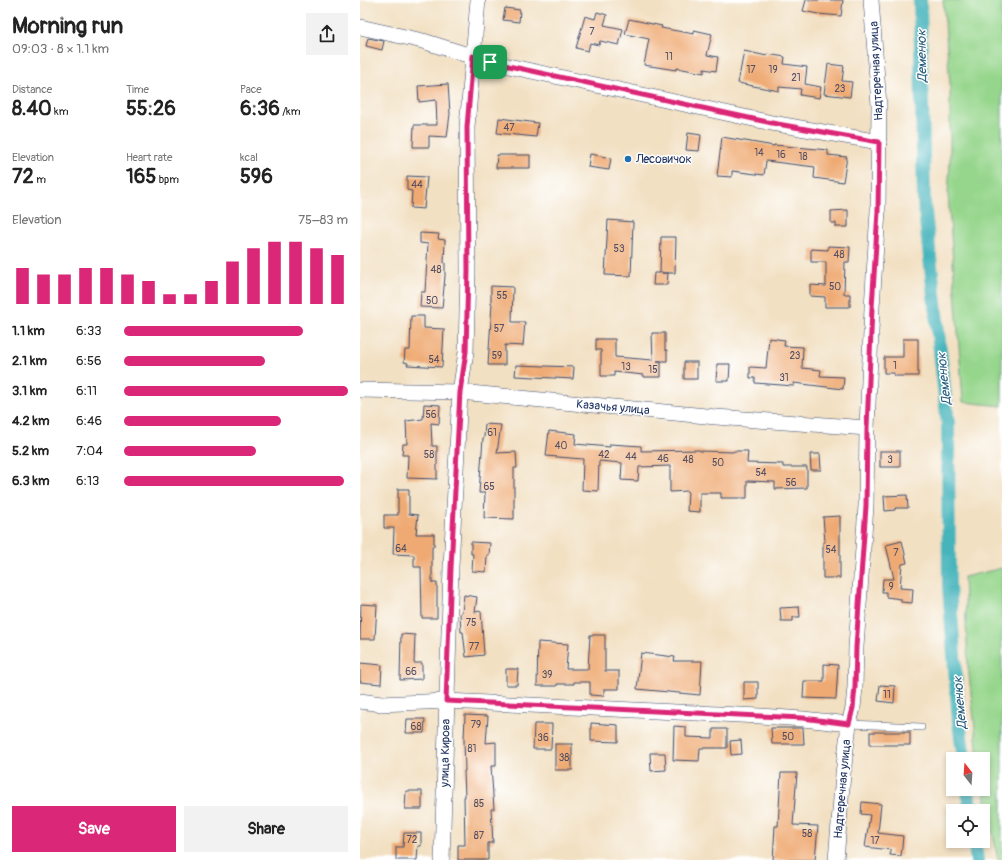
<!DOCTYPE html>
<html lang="en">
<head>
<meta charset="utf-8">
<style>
	body { margin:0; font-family:Pangolin,sans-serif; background:#f2f2f2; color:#222; height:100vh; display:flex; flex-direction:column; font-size:15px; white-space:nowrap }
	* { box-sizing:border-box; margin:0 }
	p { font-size:13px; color:#767676 }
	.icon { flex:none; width:22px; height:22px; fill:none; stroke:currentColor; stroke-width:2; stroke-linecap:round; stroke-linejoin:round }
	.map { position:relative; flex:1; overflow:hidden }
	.panel { display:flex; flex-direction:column; background:#fff; width:360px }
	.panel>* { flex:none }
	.needle { width:26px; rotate:343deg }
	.fabs { position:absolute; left:586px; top:752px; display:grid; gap:8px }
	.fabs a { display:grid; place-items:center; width:44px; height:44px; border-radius:0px; background:#fff; box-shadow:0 2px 6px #0003; font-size:20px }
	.pin { position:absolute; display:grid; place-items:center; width:34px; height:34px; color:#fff; margin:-17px; border-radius:8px; box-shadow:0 2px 6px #0006 }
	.round { display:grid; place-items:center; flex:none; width:42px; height:42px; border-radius:0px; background:#f2f2f2 }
	.overview { display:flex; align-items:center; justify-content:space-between; height:68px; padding:0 12px }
	h1 { font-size:22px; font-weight:700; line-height:30px }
	.figures { display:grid; grid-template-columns:repeat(3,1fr); gap:6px; height:68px; padding:4px 12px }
	.figures div { display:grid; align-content:center }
	.figures b { font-size:20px; font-weight:700 }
	.figures small { font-size:11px; font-weight:400 }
	.figures p { font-size:11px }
	.chart { height:112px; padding:8px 12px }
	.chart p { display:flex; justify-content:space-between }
	.chart svg { width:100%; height:72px; margin-top:4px; stroke:#db2777; stroke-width:6 }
	.action { display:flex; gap:8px; margin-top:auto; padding:8px 12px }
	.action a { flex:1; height:46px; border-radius:0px; background:#db2777; color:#fff; font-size:16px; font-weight:700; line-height:46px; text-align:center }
	.action a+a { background:#f2f2f2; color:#222 }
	ul { padding:0 12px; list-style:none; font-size:13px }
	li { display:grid; grid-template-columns:64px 48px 1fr; align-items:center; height:30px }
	li i { height:10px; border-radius:5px; background:#db2777 }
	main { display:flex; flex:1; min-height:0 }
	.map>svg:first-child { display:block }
	.green { fill:#96d68c; stroke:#588275 }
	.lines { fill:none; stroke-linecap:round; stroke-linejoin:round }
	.canal { stroke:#44b4bb; stroke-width:14 }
	.building { fill:#efaa73 }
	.service-casing { stroke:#3b4a6d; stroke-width:8 }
	.minor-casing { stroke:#3b4a6d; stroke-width:16 }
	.service { stroke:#fff; stroke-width:7 }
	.minor { stroke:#fff; stroke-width:15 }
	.route-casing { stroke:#fff; stroke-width:8 }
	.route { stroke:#db2777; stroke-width:5 }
	.poi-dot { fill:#1f6fb2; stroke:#fff; stroke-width:1.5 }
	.labels { text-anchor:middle; stroke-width:3; stroke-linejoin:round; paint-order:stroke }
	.number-label { font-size:10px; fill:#504e63 }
	.street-label { font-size:12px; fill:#1b2f5e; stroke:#fff }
	.poi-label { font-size:12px; fill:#1b2f5e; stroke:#fff; text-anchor:start }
	.water-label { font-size:13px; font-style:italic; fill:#295e7f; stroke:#fff }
</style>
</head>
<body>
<main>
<section class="panel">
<div class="overview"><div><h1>Morning run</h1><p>09:03 · 8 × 1.1 km</p></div><a class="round"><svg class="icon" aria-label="share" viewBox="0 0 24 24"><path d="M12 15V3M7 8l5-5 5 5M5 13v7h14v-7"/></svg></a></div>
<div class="figures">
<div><p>Distance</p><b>8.40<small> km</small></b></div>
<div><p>Time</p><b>55:26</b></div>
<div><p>Pace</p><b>6:36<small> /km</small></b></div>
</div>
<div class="figures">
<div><p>Elevation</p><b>72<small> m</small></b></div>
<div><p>Heart rate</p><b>165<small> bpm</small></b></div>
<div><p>kcal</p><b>596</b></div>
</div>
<div class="chart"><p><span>Elevation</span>75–83 m</p>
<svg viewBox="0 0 160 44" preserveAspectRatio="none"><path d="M5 44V22M15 44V26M25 44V26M35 44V22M45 44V22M55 44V26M65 44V30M75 44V38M85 44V38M95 44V30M105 44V18M115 44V10M125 44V6M135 44V6M145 44V10M155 44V14"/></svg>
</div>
<ul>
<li><b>1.1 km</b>6:33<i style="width:80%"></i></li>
<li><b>2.1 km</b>6:56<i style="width:63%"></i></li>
<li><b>3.1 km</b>6:11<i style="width:100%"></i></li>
<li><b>4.2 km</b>6:46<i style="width:70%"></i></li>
<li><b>5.2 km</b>7:04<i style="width:59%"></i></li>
<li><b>6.3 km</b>6:13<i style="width:98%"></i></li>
</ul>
<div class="action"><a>Save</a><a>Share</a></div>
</section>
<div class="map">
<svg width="642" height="860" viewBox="0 0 642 860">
	<rect width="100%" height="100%" fill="#fff"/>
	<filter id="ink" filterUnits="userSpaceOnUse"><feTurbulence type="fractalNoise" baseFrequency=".025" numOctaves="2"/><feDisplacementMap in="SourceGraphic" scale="8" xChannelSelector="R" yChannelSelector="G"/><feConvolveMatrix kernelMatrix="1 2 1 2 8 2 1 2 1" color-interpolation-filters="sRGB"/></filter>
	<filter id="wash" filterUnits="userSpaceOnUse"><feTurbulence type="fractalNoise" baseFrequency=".012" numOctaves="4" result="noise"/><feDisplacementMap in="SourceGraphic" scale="16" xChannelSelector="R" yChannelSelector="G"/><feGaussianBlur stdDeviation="0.9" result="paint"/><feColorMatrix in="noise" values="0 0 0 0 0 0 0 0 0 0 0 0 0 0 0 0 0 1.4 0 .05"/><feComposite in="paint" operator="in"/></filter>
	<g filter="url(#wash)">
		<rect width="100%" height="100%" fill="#f2e0c2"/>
		<g class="green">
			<polygon points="583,0 642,0 642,406 603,402 588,194 590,162 590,84"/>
			<polygon points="642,568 642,860 638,860 623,784 623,759 618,759 618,756 608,666 604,577"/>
		</g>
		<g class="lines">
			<g class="canal">
				<polyline points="560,0 564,202 588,424 589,586 599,723 604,759"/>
				<polyline points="608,789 610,811"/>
				<polyline points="614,841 617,860"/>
			</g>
		</g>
		<g id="blocks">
			<g class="building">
				<polygon points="446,0 483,0 481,16 458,14 443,11"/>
				<polygon points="145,8 160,10 159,22 143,20"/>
				<polygon points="237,12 247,15 244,25 263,29 259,45 240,41 239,45 230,43 228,51 216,48 225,16 235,19"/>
				<polygon points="269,19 302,26 301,28 334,34 334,30 352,34 347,55 358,57 356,71 344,69 344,73 317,68 316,70 284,65 289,39 265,34"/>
				<polygon points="8,38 24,41 22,50 6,46"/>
				<polygon points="384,51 407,56 407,54 425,57 424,64 447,67 445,84 461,87 459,98 440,95 441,89 419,87 419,91 378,83"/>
				<polygon points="468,64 484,66 482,81 492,82 490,97 464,94"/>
				<polygon points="88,84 90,114 87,137 69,136 69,147 53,147 54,125 77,125 76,100 59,102 58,86"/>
				<polygon points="139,118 178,123 176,137 137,133"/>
				<polygon points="328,133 341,135 339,151 326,150"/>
				<polygon points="362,137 414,146 414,145 468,150 468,155 487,157 483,182 454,178 455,167 406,161 404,175 372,171 372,177 357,176"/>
				<polygon points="230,154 251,158 249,170 228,167"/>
				<polygon points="137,155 170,155 170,168 136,168"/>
				<polygon points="47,176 67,177 64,209 51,208 52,191 47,190"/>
				<polygon points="488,210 488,227 476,227 476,223 471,223 471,211"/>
				<polygon points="248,220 273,222 271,276 245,275"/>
				<polygon points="60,233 79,234 78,239 85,240 84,263 85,263 85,276 82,308 60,307 61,292 65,292 68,244 60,243"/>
				<polygon points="301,237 316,237 315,273 301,273 308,273 307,285 293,285 294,273 300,273"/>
				<polygon points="468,246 490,247 489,262 485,262 484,294 490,294 490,307 465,307 465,297 450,296 450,285 466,286 466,262 451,262 451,249 468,250"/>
				<polygon points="131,286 153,287 152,322 165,322 163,346 145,345 145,365 128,365 132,304 131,304"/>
				<polygon points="51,316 64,316 64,328 84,329 82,367 47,365 48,363 44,362 45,350 50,350"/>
				<polygon points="292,333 305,333 305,350 307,350 307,361 297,361 301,361 301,377 284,377 284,375 254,372 254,376 241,376 241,350 236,350 236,339 255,339 255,357 293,360"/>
				<polygon points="409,338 425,340 424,346 443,347 442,368 461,370 460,376 484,377 483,389 434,383 434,386 395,383 395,378 390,378 390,367 406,368"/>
				<polygon points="543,339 558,339 558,376 534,376 534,373 524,373 524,357 543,357"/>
				<rect x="324" y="362" width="13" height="17"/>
				<polygon points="357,364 370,364 369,381 356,381"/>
				<polygon points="156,365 214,367 213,379 155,376"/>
				<polygon points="64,404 80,405 79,424 71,423 72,446 77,446 77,479 47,478 48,455 42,455 43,444 47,444 46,421 63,419"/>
				<polygon points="125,424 141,425 137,453 156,452 157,468 154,468 154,519 124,518 125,493 119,493 123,438 124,438"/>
				<polygon points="189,431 216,434 215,444 250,447 250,444 281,446 281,451 340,450 340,451 373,452 374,451 388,451 387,463 423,464 423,467 447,467 447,488 415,489 415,482 387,481 387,498 361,498 361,493 340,493 340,512 327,511 328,491 310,492 310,466 279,467 278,481 261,480 262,463 239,461 238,491 222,490 223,459 186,456"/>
				<rect x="520" y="451" width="20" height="16"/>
				<polygon points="450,454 460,454 461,470 451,470"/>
				<polygon points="38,489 49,489 49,514 58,515 56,534 74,534 74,546 72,546 72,583 77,583 77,618 62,618 61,567 54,567 54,555 33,554 34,528 24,528 24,515 38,515"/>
				<polygon points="547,495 548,508 535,508 535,510 525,511 524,496"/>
				<polygon points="480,516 480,578 463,578 463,542 465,542 463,517"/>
				<polygon points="542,541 547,563 542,564 540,588 553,589 552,603 541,602 541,599 526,597 526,592 522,592 523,579 534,579 526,545"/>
				<polygon points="111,542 130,543 129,555 127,555 126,572 112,571 113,554 111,554"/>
				<polygon points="104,595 117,597 115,612 121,611 124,655 106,657 103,632 101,632 100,613 102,612"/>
				<polygon points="1,604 17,605 15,639 0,639"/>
				<polygon points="439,607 440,617 433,617 433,621 421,621 420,608"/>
				<polygon points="41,634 55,635 54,663 62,663 62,679 40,680"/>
				<polygon points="230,635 245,635 245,671 259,671 259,689 244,689 244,696 230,695 230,682 214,682 214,684 197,684 197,686 177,686 178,642 208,644 206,669 228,669"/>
				<polygon points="281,653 315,657 314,661 342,661 340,695 277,689"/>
				<polygon points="0,663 22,665 21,684 0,682"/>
				<polygon points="464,664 478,665 476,699 443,698 444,681 464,681"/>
				<polygon points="146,669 158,669 157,685 146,685"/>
				<polygon points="384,682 398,682 398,699 384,700"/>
				<polygon points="520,685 535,686 534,703 518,701"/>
				<polygon points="105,715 128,716 126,743 136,742 136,766 131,766 134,809 131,809 133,843 128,843 128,860 98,860 98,845 105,845 104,797 105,797 104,771 105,771 104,739"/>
				<polygon points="47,719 65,719 64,733 46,733"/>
				<polygon points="231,723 258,725 258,742 231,741"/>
				<polygon points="174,724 192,724 191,749 173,749"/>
				<polygon points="314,726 326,727 326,737 353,738 353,729 367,729 367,748 340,748 339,761 313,760"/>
				<polygon points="411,728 443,728 444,744 412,744"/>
				<rect x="510" y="732" width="40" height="13"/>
				<polygon points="381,740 382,754 371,755 370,741"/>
				<rect x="195" y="744" width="17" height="26"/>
				<polygon points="290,753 305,753 306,770 291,771"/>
				<polygon points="421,773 437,773 433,825 458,826 455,860 413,860 415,826 418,826"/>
				<polygon points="46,791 62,791 62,809 45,809"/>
				<polygon points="502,802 521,804 518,833 543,836 541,856 530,855 531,850 505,847 510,815 501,814"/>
				<polygon points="44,833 61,833 61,846 58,846 57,860 36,860 36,847 43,847"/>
			</g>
		</g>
	</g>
	<g filter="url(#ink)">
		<use href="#blocks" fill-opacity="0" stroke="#3b4a6d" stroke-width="1"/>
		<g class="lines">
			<defs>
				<polyline id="service" points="489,724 561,727"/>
				<g id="minor">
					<polyline points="0,27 63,41 130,62 412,123 519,142"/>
					<polyline points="0,390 100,392 356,417 507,428"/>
					<polyline points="0,701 21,704 86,701 400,716 443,719 489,724"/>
					<polyline points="82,860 91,567 100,392 106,352 108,271 107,127 118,0"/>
					<polyline points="476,860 483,774 489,724 493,708 495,687 496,647 506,506 507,428 512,308 518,211 519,105 511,0"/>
				</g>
			</defs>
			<use href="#service" class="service-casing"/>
			<use href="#minor" class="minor-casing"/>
			<use href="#service" class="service"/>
			<use href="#minor" class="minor"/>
		</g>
	</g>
	<g class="lines" filter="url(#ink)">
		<defs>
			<polygon id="route" points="113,56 130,62 412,123 519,142 518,211 512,308 507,428 506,506 496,647 495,687 493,708 489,724 443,718 400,716 86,701 91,568 100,392 106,352 108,271 107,127"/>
		</defs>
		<use href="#route" class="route-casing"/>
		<use href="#route" class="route"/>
	</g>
	<circle class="poi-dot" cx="268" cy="159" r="4"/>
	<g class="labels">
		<g class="number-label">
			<text x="232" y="35">7</text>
			<text x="309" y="60">11</text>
			<text x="391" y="73">17</text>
			<text x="413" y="73">19</text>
			<text x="436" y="81">21</text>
			<text x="480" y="92">23</text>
			<text x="149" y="131">47</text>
			<text x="399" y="156">14</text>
			<text x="421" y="158">16</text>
			<text x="443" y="160">18</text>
			<text x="57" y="188">44</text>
			<text x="259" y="252">53</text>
			<text x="479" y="258">48</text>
			<text x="76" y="273">48</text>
			<text x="475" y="290">50</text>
			<text x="142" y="299">55</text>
			<text x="72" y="304">50</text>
			<text x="139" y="332">57</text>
			<text x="137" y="359">59</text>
			<text x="435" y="359">23</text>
			<text x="74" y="363">54</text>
			<text x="535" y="369">1</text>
			<text x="266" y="370">13</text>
			<text x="293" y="373">15</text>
			<text x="424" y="381">31</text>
			<text x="71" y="418">56</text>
			<text x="132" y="436">61</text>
			<text x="201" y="449">40</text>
			<text x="69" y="458">58</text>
			<text x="244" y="458">42</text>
			<text x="271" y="460">44</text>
			<text x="303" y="462">46</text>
			<text x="328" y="463">48</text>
			<text x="530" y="463">3</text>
			<text x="358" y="466">50</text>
			<text x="401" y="476">54</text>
			<text x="431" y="486">56</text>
			<text x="129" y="490">65</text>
			<text x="41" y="552">64</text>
			<text x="471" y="553">54</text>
			<text x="536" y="556">7</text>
			<text x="531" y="590">9</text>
			<text x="111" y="626">75</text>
			<text x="114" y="650">77</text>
			<text x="51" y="675">66</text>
			<text x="187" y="678">39</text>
			<text x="527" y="698">11</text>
			<text x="116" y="728">79</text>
			<text x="56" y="730">68</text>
			<text x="428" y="740">50</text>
			<text x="183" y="741">36</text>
			<text x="112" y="752">81</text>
			<text x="204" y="761">38</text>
			<text x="119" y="807">85</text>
			<text x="447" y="837">58</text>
			<text x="119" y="839">87</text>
			<text x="52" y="843">72</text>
			<text x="515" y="844">17</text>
		</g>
		<g class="street-label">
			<text transform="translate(516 71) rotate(-93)" y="4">Надтеречная улица</text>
			<text transform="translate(253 407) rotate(5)" y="4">Казачья улица</text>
			<text transform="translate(85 753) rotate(-89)" y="4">улица Кирова</text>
			<text transform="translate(482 789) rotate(-85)" y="4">Надтеречная улица</text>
		</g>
		<g class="poi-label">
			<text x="276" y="163">Лесовичок</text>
		</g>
		<g class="water-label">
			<text transform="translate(561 56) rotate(-91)" y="5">Деменюк</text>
			<text transform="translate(583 379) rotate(-96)" y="5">Деменюк</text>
			<text transform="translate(599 703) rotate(-95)" y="5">Деменюк</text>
		</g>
	</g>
</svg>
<div class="fabs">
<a><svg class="needle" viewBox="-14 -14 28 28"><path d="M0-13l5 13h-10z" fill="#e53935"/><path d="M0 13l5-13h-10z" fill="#767676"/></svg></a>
<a><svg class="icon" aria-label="locate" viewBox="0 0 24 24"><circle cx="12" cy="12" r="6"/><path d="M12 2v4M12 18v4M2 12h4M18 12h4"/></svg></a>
</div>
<div class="pin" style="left:130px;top:62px;background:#1e9e55"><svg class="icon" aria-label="arrive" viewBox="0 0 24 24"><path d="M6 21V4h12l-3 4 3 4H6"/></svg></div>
</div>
</main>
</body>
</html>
